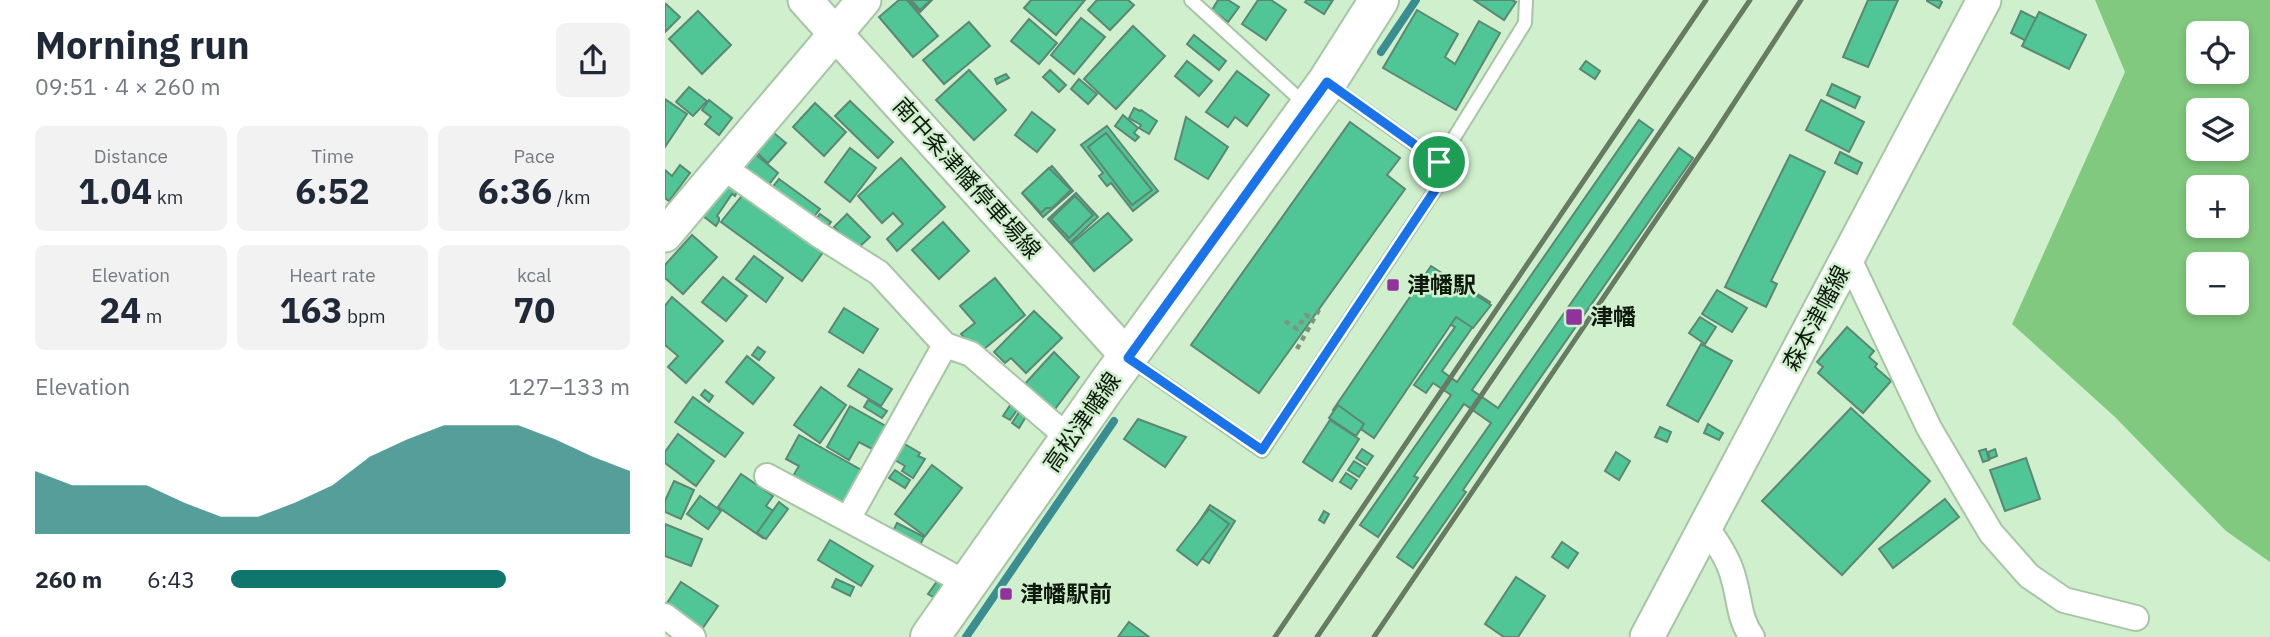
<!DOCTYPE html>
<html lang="en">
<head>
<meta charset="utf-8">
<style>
	body { margin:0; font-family:"IBM Plex Sans","Noto Sans JP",sans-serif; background:#f2f2f3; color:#1f2937; height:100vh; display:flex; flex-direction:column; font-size:26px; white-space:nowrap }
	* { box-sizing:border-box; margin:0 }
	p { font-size:23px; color:#747a83 }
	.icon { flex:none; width:38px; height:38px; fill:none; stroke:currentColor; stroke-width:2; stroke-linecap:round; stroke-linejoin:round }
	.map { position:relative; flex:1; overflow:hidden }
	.drawer { display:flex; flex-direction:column; background:#fff; width:665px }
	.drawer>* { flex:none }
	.controls { position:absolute; left:1521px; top:21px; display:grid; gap:14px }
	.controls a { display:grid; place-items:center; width:63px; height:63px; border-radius:10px; background:#fff; box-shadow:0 4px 10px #0003; font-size:35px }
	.pin { position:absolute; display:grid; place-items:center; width:60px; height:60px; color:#fff; margin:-30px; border:4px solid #fff; border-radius:50%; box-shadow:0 2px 7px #0007 }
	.round { display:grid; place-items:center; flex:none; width:74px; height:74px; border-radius:10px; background:#f2f2f3 }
	.headline { display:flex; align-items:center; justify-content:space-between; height:119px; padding:0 35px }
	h1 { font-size:38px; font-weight:700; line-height:52px }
	.metrics { display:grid; grid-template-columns:repeat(3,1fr); gap:10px; height:119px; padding:7px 35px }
	.metrics div { display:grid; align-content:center; border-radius:10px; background:#f2f2f3; text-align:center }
	.metrics b { font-size:35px; font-weight:700 }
	.metrics small { font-size:19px; font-weight:400 }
	.metrics p { font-size:19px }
	.chart { height:196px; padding:14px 35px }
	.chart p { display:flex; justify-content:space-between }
	.chart svg { width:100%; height:126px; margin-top:7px; fill:#0f766e; opacity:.7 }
	ul { padding:0 35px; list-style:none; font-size:23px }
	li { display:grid; grid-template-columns:112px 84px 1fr; align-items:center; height:52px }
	li i { height:18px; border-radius:9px; background:#0f766e }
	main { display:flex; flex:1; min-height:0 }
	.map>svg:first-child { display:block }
	.forest { fill:#81c97e; fill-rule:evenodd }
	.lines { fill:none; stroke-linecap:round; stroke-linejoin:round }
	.stream { stroke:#3a8d90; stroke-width:8 }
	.building { fill:#50c696; stroke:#5c8773; stroke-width:2 }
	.lane-casing { stroke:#a6c5a4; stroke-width:16 }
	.street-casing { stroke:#a6c5a4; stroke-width:28 }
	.secondary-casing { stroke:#a6c5a4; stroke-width:37 }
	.primary-casing { stroke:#a6c5a4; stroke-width:42 }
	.path { stroke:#7e957b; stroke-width:4.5; stroke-dasharray:5 5; stroke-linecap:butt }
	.lane { stroke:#fff; stroke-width:12 }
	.street { stroke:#fff; stroke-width:24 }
	.secondary { stroke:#fff; stroke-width:33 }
	.primary { stroke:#fff; stroke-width:38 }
	.rail { stroke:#667a64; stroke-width:5 }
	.route-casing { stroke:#fff; stroke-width:14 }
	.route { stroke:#1a73e8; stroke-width:9 }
	.poi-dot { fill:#92339d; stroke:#d0f0cd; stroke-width:2.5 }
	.labels { text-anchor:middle; stroke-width:5; stroke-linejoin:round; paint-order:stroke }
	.street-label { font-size:23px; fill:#0f1a0e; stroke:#d0f0cd }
	.poi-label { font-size:23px; font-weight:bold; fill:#0f1a0e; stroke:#d0f0cd; text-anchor:start }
</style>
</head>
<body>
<main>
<section class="drawer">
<div class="headline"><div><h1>Morning run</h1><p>09:51 · 4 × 260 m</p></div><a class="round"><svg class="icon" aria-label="share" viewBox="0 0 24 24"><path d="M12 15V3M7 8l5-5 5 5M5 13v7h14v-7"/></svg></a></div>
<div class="metrics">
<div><p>Distance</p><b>1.04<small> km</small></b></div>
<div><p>Time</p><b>6:52</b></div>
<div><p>Pace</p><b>6:36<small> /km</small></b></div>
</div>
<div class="metrics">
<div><p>Elevation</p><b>24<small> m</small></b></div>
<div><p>Heart rate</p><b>163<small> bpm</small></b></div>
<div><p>kcal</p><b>70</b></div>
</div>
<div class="chart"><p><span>Elevation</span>127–133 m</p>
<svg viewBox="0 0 160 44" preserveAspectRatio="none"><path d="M0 44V22L10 27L20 27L30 27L40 33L50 38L60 38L70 33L80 27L90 17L100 11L110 6L120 6L130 6L140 11L150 17L160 22V44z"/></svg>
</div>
<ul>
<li><b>260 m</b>6:43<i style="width:69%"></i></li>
</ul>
</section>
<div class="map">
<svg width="1605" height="637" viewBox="0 0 1605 637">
	<rect width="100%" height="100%" fill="#d0f0cd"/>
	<path class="forest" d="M1430,0h175v562l-44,-31 -111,-114 -103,-93 113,-252zM1533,33h39v39h-39zM1533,110h39v39h-39zM1533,187h39v39h-39zM1533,264h39v39h-39z"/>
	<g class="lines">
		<g class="stream">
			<polyline points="716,52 751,0"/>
			<polyline points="301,637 449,421"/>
		</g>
	</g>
	<g class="building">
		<polygon points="234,0 242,0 273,36 248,57 214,17"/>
		<polygon points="243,0 267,0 255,12"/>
		<polygon points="246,0 266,0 255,10"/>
		<polygon points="366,0 420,0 391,35 359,8"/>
		<polygon points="432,0 463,0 469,5 445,30 423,10"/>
		<polygon points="553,0 563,0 574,7 563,22 547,10"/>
		<polygon points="593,0 606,0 621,10 601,40 577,24"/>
		<polygon points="642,0 668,0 659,14 640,2"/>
		<polygon points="809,0 847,0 851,2 839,20"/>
		<polygon points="1203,0 1233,0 1203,67 1178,57"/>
		<polygon points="1262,0 1274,0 1277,2 1274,8 1262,1"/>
		<polygon points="1,4 15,17 0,32 0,5"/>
		<polygon points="752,10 793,34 780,57 790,64 814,21 835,33 791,110 718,68"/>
		<polygon points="33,11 66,45 37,74 4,39"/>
		<polygon points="1356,11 1372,19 1361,41 1346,33"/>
		<polygon points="1374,12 1421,35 1404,69 1357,46"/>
		<polygon points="416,18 440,37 409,74 386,55"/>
		<polygon points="364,19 392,43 374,64 346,41"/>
		<polygon points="304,22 325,46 279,84 258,60"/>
		<polygon points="468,26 500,56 451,109 419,79"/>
		<polygon points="529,35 561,61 554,70 522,44"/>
		<polygon points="522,61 547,81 534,96 510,76"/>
		<polygon points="921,61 935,71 930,79 915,69"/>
		<polygon points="304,70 341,110 309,140 271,100"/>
		<polygon points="385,70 401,85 394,92 378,77"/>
		<polygon points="572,71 604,95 582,126 570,117 563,127 541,112"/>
		<polygon points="341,74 344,78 332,84 330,79"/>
		<polygon points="414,79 432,94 423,104 406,89"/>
		<polygon points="1167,84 1195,97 1190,108 1162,95"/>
		<polygon points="24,87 42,101 28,116 11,102"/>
		<polygon points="0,99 22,114 0,147"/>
		<polygon points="44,100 67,118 54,135 40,124 46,117 37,110"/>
		<polygon points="1156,100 1199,122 1184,152 1141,130"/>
		<polygon points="185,101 228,142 213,158 170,116"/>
		<polygon points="150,103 181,132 159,156 128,127"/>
		<polygon points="469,108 475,111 476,110 492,121 484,134 474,128 476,125 464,118"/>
		<polygon points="367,112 390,130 372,152 350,135"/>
		<polygon points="458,115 473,128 469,133 474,137 470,141 450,126"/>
		<polygon points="521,117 563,147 543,179 510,159"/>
		<polygon points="974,120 988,130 807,390 833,408 1014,148 1028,158 828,446 798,490 801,492 748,568 732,557 826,423 799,404 749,476 753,478 713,537 695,525 786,395 768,383 761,393 749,385 790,327 784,324 808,291 825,302 777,371 792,382"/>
		<polygon points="685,122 735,158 722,175 740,189 594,393 526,345"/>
		<polygon points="442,126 493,191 468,211 446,183 442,186 434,176 438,173 416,145"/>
		<polygon points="104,129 121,143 103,163 87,148"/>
		<polygon points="441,133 487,190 467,205 423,147"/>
		<polygon points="185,148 211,168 185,202 160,182"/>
		<polygon points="1175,152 1197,163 1192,174 1170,163"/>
		<polygon points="89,153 113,173 98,192 73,171"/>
		<polygon points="1125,155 1160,172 1106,281 1112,284 1101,307 1060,287"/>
		<polygon points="236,158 280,207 232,251 222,239 238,224 228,213 217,223 193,196"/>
		<polygon points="15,165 25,173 4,201 0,198 0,170 7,176"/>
		<polygon points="387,166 408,191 378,217 358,194"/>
		<polygon points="384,168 406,190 387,208 381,208 376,213 357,193"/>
		<polygon points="114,179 155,209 144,223 103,193"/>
		<polygon points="57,181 72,192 70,196 67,194 52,216 54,218 54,221 51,226 33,212"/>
		<polygon points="79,193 159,251 137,281 56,222"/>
		<polygon points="411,193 433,217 405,243 383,219"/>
		<polygon points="410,196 428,215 404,238 386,219"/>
		<polygon points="443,213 467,240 429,271 406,244"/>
		<polygon points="155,214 166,222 159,231 148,223"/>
		<polygon points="182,214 205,237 191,250 169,227"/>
		<polygon points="278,222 304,251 274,279 247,250"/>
		<polygon points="27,235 52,257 18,294 0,278 0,265"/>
		<polygon points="89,256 118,278 101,302 71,279"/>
		<polygon points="766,266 826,305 808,328 791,317 709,438 668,410"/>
		<polygon points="58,277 82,296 61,321 37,302"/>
		<polygon points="330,278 360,315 313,354 296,334 310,323 295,306"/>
		<polygon points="1052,290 1082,308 1067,332 1037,314"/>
		<polygon points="7,297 58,341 21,383 3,367 13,356 0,345 0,306"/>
		<polygon points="179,308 213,329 198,353 164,332"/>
		<polygon points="369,311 397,338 361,373 346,358 340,363 329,352"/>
		<polygon points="1035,317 1051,327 1040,344 1024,333"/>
		<polygon points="1182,327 1209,351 1204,357 1212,364 1210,367 1226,381 1198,413 1153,373 1158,367 1152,362"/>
		<polygon points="1036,344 1067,361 1033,422 1002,405"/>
		<polygon points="93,347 100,352 94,360 87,355"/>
		<polygon points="389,352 414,377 387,413 358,386"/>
		<polygon points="82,356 109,378 88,404 61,382"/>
		<polygon points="194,369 227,389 216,406 183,386"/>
		<polygon points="156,387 181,405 155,443 129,425"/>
		<polygon points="40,390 48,396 44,402 36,395"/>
		<polygon points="28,397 78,433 60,457 10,422"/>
		<polygon points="350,398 357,403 345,420 338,416"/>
		<polygon points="203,400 222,411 217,418 199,407"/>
		<polygon points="673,405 699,424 691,436 664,418"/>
		<polygon points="185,406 224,428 216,442 213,439 207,449 194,442 184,460 162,447"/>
		<polygon points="358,406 365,410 354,428 347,423"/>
		<polygon points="1186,408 1265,481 1177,575 1097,501"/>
		<polygon points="473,419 521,437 500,467 459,439"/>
		<polygon points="665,420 694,439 667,481 638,462"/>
		<polygon points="1043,424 1058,433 1054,440 1039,433"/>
		<polygon points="995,427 1006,432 1002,442 990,437"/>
		<polygon points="13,434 49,461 31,486 0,463 0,452"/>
		<polygon points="134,435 198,471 179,504 128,476 134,466 121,459"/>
		<polygon points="238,443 255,453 253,456 260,459 248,478 237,471 240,466 228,459"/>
		<polygon points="697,449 708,456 702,465 691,458"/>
		<polygon points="1321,449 1324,460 1318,462 1314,451"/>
		<polygon points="1330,449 1332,456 1325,459 1323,452"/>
		<polygon points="951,452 965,461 954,480 940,471"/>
		<polygon points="1361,458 1375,499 1340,511 1325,470"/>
		<polygon points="689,461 700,468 694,477 683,470"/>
		<polygon points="267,465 297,488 260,536 230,514"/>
		<polygon points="230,470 245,480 240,488 224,478"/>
		<polygon points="681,473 692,480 686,489 675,482"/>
		<polygon points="76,474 108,496 101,506 114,515 98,538 53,507"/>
		<polygon points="9,481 29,490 16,519 0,512 0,501"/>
		<polygon points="35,496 56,511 43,529 22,514"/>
		<polygon points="1280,499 1294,517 1228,568 1214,549"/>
		<polygon points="114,502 123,509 101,539 92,533"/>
		<polygon points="545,505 570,521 544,563 518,546"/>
		<polygon points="544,509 564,524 532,565 512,550"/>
		<polygon points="659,511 664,514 659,523 654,520"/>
		<polygon points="232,523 259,537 253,549 226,535"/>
		<polygon points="0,524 37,539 26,566 0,556"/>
		<polygon points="165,540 208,566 196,586 153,560"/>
		<polygon points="897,542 913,553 903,568 887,557"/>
		<polygon points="851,577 880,596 853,637 839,637 820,624"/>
		<polygon points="171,579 189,587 185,596 167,587"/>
		<polygon points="273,580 278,584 268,597 263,594"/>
		<polygon points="16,582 53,606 35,632 0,606"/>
		<polygon points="464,622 484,637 453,637"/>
	</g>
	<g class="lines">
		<defs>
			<g id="lane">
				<polyline points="526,0 641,105"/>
				<polyline points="774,162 860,23 861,0"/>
				<polyline points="466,360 597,451 784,169 665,85"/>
			</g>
			<g id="street">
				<polyline points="58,167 154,235 214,273 280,345 306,354 405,439"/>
				<polyline points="1183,257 1264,428 1326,533 1364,576 1399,600 1471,618"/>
				<polyline points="102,476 303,584"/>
				<polyline points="183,519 280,345"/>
				<path d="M1041,526c11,17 23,33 28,54 6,21 5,39 18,57"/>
				<polyline points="0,616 28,637"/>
			</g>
			<g id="secondary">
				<polyline points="140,0 463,357"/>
				<polyline points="0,235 199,0"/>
				<polyline points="982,637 1319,0"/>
			</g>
			<polyline id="primary" points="265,637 442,385 662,82 714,0"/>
		</defs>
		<use href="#lane" class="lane-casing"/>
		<use href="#street" class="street-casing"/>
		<use href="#secondary" class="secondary-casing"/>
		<use href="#primary" class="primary-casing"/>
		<g class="path">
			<polyline points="620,321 632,329 641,315 648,320"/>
			<polyline points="632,349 655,308"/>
		</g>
		<use href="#lane" class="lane"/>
		<use href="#street" class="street"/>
		<use href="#secondary" class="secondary"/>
		<use href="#primary" class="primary"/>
		<g class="rail">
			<polyline points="610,637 1041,0"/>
			<polyline points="652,637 1085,0"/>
			<polyline points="709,637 1045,140 1136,0"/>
		</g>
	</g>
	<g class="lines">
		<defs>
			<polygon id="route" points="662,82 784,169 597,450 463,358"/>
		</defs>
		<use href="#route" class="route-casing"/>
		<use href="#route" class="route"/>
	</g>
	<g class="poi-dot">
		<rect x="721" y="278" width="14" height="14" rx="3.5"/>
		<rect x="900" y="308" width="18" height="18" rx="3.5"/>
		<rect x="334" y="587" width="14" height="14" rx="3.5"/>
	</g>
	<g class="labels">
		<g class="street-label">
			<text transform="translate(302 178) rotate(48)" y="8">南中条津幡停車場線</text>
			<text transform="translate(1151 318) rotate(-62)" y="8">森本津幡線</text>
			<text transform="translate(417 422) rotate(-55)" y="8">高松津幡線</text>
		</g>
		<g class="poi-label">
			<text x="742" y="293">津幡駅</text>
			<text x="925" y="325">津幡</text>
			<text x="355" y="602">津幡駅前</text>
		</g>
	</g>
</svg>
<div class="controls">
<a><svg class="icon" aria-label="locate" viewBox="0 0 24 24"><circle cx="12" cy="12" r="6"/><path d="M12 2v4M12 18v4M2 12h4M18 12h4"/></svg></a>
<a><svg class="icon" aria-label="layers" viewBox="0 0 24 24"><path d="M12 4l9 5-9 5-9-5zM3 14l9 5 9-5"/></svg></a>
<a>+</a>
<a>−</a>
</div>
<div class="pin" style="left:774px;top:162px;background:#1e9e55"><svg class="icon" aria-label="arrive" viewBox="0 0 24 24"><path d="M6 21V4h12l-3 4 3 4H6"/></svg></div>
</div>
</main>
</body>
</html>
